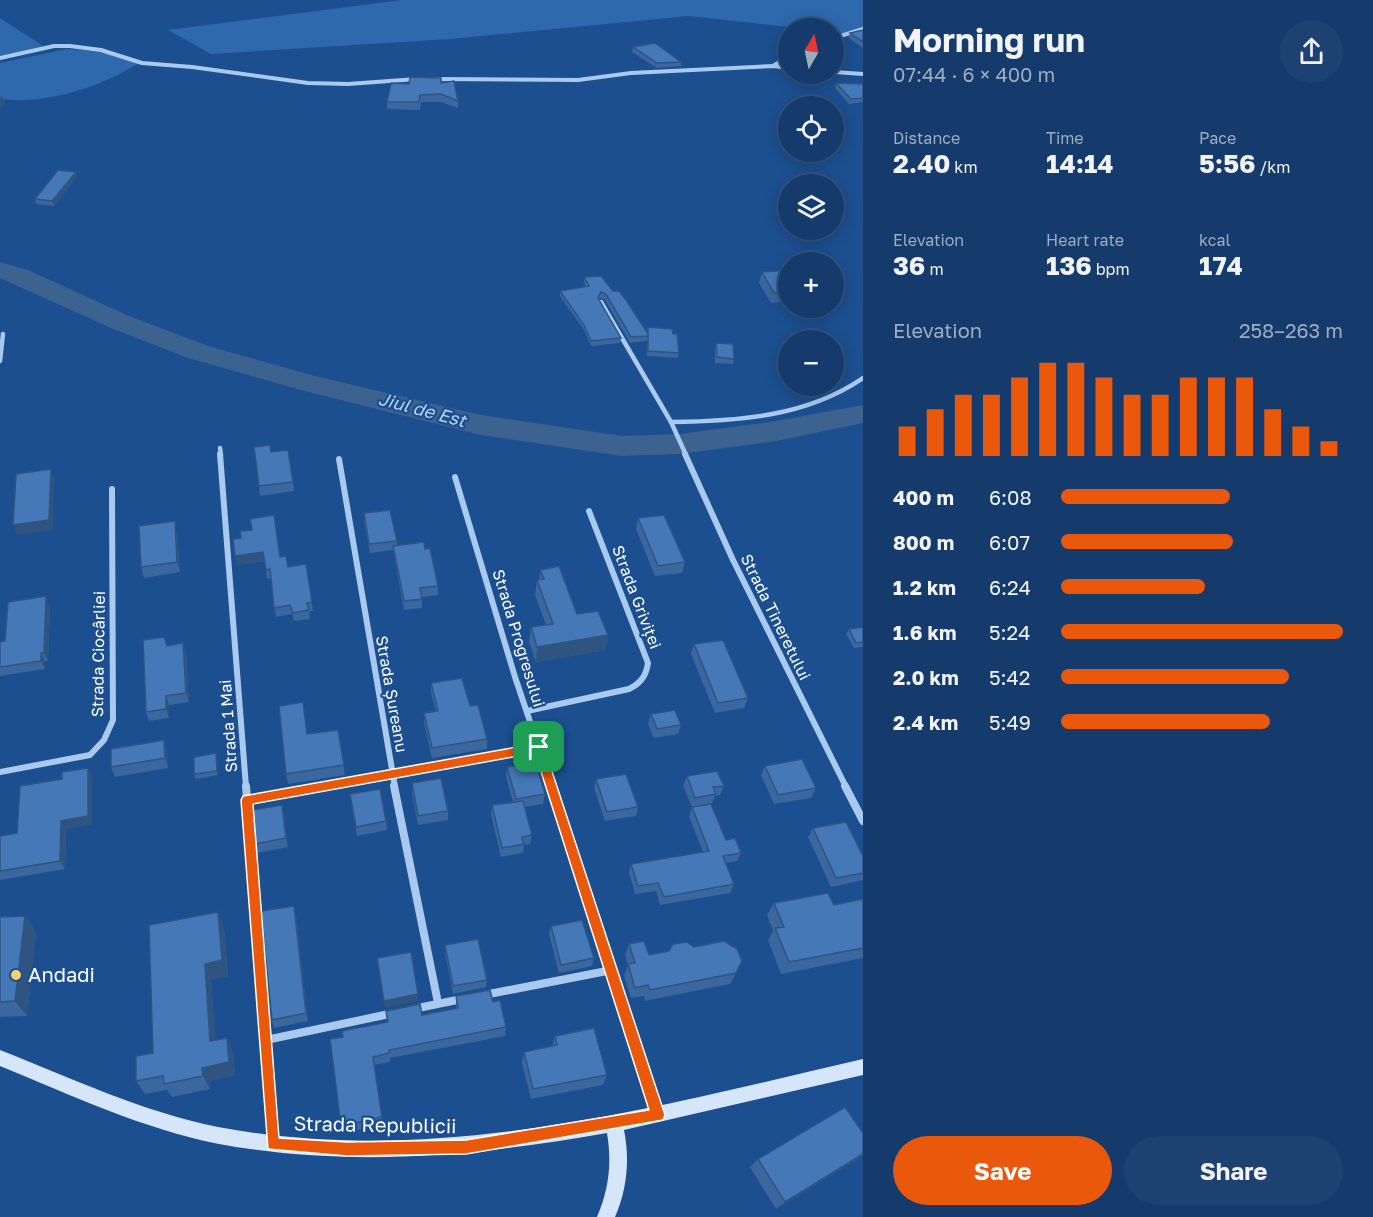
<!DOCTYPE html>
<html lang="en">
<head>
<meta charset="utf-8">
<style>
	body { margin:0; font-family:"Golos Text",sans-serif; background:#1d4271; color:#f1f3f6; height:100vh; display:flex; flex-direction:column; font-size:22px; white-space:nowrap }
	* { box-sizing:border-box; margin:0 }
	p { font-size:20px; color:#9dadc1 }
	.icon { flex:none; width:33px; height:33px; fill:none; stroke:currentColor; stroke-width:2; stroke-linecap:round; stroke-linejoin:round }
	.map { position:relative; flex:1; overflow:hidden }
	.sheet { display:flex; flex-direction:column; background:#143b6b; width:510px }
	.sheet>* { flex:none }
	.needle { width:39px; rotate:9deg }
	.controls { position:absolute; left:778px; top:18px; display:grid; gap:12px }
	.controls a { display:grid; place-items:center; width:66px; height:66px; border-radius:50%; background:#143b6b; box-shadow:0 3px 15px #0003,0 0 0 2px #33557e; font-size:30px }
	.pin { position:absolute; display:grid; place-items:center; width:51px; height:51px; color:#fff; margin:-26px; border-radius:12px; box-shadow:0 3px 9px #0006 }
	.round { display:grid; place-items:center; flex:none; width:63px; height:63px; border-radius:32px; background:#1d4271 }
	.headline { display:flex; align-items:center; justify-content:space-between; height:102px; padding:0 30px }
	h1 { font-size:33px; font-weight:700; line-height:45px }
	.figures { display:grid; grid-template-columns:repeat(3,1fr); gap:9px; height:102px; padding:6px 30px }
	.figures div { display:grid; align-content:center }
	.figures b { font-size:26px; font-weight:700 }
	.figures small { font-size:16px; font-weight:400 }
	.figures p { font-size:16px }
	.chart { height:168px; padding:12px 30px }
	.chart p { display:flex; justify-content:space-between }
	.chart svg { width:100%; height:108px; margin-top:6px; stroke:#ea580c; stroke-width:6 }
	.button { display:flex; gap:12px; margin-top:auto; padding:12px 30px }
	.button a { flex:1; height:69px; border-radius:36px; background:#ea580c; color:#fff; font-size:24px; font-weight:700; line-height:69px; text-align:center }
	.button a+a { background:#1d4271; color:#f1f3f6 }
	ul { padding:0 30px; list-style:none; font-size:20px }
	li { display:grid; grid-template-columns:96px 72px 1fr; align-items:center; height:45px }
	li i { height:15px; border-radius:8px; background:#ea580c }
	main { display:flex; flex:1; min-height:0 }
	.map>svg:first-child { display:block }
	.green { fill:#2e69ad }
	.lines { fill:none; stroke-linecap:round; stroke-linejoin:round }
	.river { fill:#3c6290; fill-rule:evenodd }
	.street-far3 { stroke:#a9c9ee; stroke-width:4 }
	.street-far2 { stroke:#a9c9ee; stroke-width:4.5 }
	.street-far1 { stroke:#a9c9ee; stroke-width:6 }
	.street { stroke:#a9c9ee; stroke-width:8 }
	.secondary { fill:#d6e6fa; fill-rule:evenodd }
	.wall { fill:#3a679d }
	.shaded-wall { fill:#305480 }
	.building { fill:#4478b7; stroke:#305480; stroke-width:1.5 }
	.route { fill:#ea580c; stroke:#fff; stroke-width:1.5; fill-rule:evenodd }
	.poi-dot { fill:#ffd166; stroke:#1b4f8f; stroke-width:2 }
	.labels { text-anchor:middle; stroke-width:4.5; stroke-linejoin:round; paint-order:stroke }
	.street-label { font-size:16px; fill:#fff; stroke:#1b4f8f }
	.water-label { font-size:18px; font-style:italic; fill:#b5d3f5; stroke:#1b4f8f }
	.near-poi-label { font-size:20px; fill:#fff; stroke:#1b4f8f; text-anchor:start }
	.near-street-label { font-size:20px; fill:#fff; stroke:#1b4f8f }
</style>
</head>
<body>
<main>
<div class="map">
<svg width="863" height="1217" viewBox="0 0 863 1217">
	<rect width="100%" height="100%" fill="#1b4f8f"/>
	<g class="green">
		<polygon points="402,0 863,0 863,37 834,33 834,28 798,28 688,16 451,39 211,54 168,30"/>
		<polygon points="0,18 43,46 0,57"/>
		<path d="M67,49l30,2 42,12c-37,24 -95,42 -139,36v-36z"/>
	</g>
	<g class="lines">
		<polygon class="river" points="0,262 28,270 129,316 208,346 315,376 481,415 622,436 680,434 776,421 863,405 863,423 776,441 680,454 622,456 481,435 301,390 188,358 111,328 0,278"/>
		<g class="street-far3">
			<polyline points="834,38 863,29"/>
			<polyline points="0,58 54,46 70,46 101,50 142,63 192,67 308,83 348,84 417,79"/>
			<polyline points="773,66 789,56"/>
			<polyline points="834,72 863,74"/>
			<polyline points="433,79 578,80 631,73 773,66 789,68"/>
		</g>
		<g class="street-far2">
			<polyline points="601,302 671,422 686,455"/>
			<polyline points="0,361 3,334"/>
			<path d="M671,422c67,-1 135,-5 192,-44"/>
			<polyline points="220,448 221,455"/>
		</g>
		<g class="street-far1">
			<polyline points="220,454 246,787"/>
			<polyline points="685,454 733,560 846,787"/>
			<polyline points="339,459 395,787"/>
			<polyline points="455,477 515,677 552,787"/>
			<path d="M527,711l102,-22c12,-6 17,-13 19,-26l-59,-152"/>
			<polyline points="0,772 90,755 104,740 113,720 112,489"/>
			<polyline points="317,787 539,747"/>
		</g>
		<g class="street">
			<polyline points="246,786 273,1142"/>
			<polyline points="394,786 438,1003"/>
			<polyline points="552,786 657,1114"/>
			<polyline points="845,786 863,821"/>
			<polyline points="247,800 325,786"/>
			<polyline points="484,995 612,970"/>
			<polyline points="413,1009 462,999"/>
			<polyline points="266,1040 394,1013"/>
		</g>
		<path class="secondary" d="M0,1050c71,28 143,62 218,77 218,41 434,-19 645,-68v16l-239,55c6,30 3,59 -9,87h-18c12,-28 15,-54 10,-84 -130,23 -257,35 -388,11 -76,-15 -148,-49 -219,-78z"/>
	</g>
	<g class="wall">
		<polygon points="863,30 863,48 849,38 850,33"/>
		<polygon points="633,47 681,62 681,66 657,68 632,52"/>
		<polygon points="441,83 458,101 458,108 441,102 421,102 420,110 387,109 387,102 409,84"/>
		<polygon points="836,83 863,84 863,102 849,104 835,88"/>
		<polygon points="77,177 54,206 36,204 35,199"/>
		<polygon points="789,270 789,301 771,303 759,283 762,272"/>
		<polygon points="584,277 613,291 647,332 648,327 673,334 679,353 678,358 647,356 647,341 630,343 605,300 600,298 599,300 621,338 620,343 591,346 584,330 560,296 560,291 586,287 584,282"/>
		<polygon points="716,343 734,359 733,364 715,363 715,348"/>
		<polygon points="271,452 293,482 294,491 260,496 259,486"/>
		<polygon points="364,513 397,541 397,545 425,549 438,586 438,595 422,597 422,608 404,610 393,550 370,553 364,522"/>
		<polygon points="638,518 685,562 682,573 655,576 636,529"/>
		<polygon points="177,532 180,572 144,578 141,567"/>
		<polygon points="235,556 280,557 288,567 306,564 313,611 309,612 310,619 294,621 292,614 276,617 271,578 267,579 265,561 237,565"/>
		<polygon points="540,570 577,614 608,635 605,650 536,662 529,642 531,627 546,625 535,595 537,580 539,580"/>
		<polygon points="50,605 48,661 45,661 45,669 0,676 0,642 5,641"/>
		<polygon points="863,627 863,647 854,648 846,634 849,629"/>
		<polygon points="694,644 748,698 744,708 715,713 691,654"/>
		<polygon points="167,646 186,652 189,702 169,705 169,718 149,721 146,712"/>
		<polygon points="431,683 470,706 487,739 487,749 432,758 424,723 424,713 436,711 431,693"/>
		<polygon points="651,714 681,725 678,734 654,738 648,724"/>
		<polygon points="338,730 345,775 288,784 286,774 307,734"/>
		<polygon points="167,750 168,768 115,777 111,767"/>
		<polygon points="217,758 218,775 196,779 194,774"/>
		<polygon points="765,766 816,788 811,798 774,804 761,775"/>
		<polygon points="507,767 545,794 543,804 524,807 532,835 530,844 524,845 523,853 501,857 491,815 492,805 513,802 506,777"/>
		<polygon points="687,776 724,786 720,795 715,796 712,803 692,807 683,786"/>
		<polygon points="92,777 92,824 66,829 65,869 0,880 0,836 17,833"/>
		<polygon points="596,779 638,807 636,816 605,821 594,788"/>
		<polygon points="412,783 448,811 448,820 418,825 412,793"/>
		<polygon points="351,803 386,821 387,830 357,836"/>
		<polygon points="282,805 288,847 257,853 255,844"/>
		<polygon points="692,807 741,853 737,861 726,863 734,884 730,893 660,905 656,891 635,894 629,872 631,864 703,852 689,816"/>
		<polygon points="813,828 863,856 863,880 831,887 808,837"/>
		<polygon points="863,899 863,958 781,974 768,940 773,931 767,915 774,903 834,905"/>
		<polygon points="294,906 296,914 308,1021 274,1028 272,1020"/>
		<polygon points="25,916 36,932 27,1016 0,1017 0,917"/>
		<polygon points="551,926 594,958 592,966 559,973 549,934"/>
		<polygon points="224,928 228,976 211,979 215,1040 233,1052 235,1075 209,1081 210,1089 172,1097 167,1090 145,1094 136,1081"/>
		<polygon points="629,944 649,955 669,951 736,973 730,984 645,1001 644,996 631,998 624,976 628,965 625,955"/>
		<polygon points="445,945 487,980 486,987 453,994 445,953"/>
		<polygon points="456,996 493,1002 506,1027 505,1036 390,1058 390,1062 374,1065 383,1125 343,1133 341,1126 343,1037 387,1022 386,1011 422,1015 456,1009"/>
		<polygon points="555,1036 607,1075 603,1085 531,1099 522,1063 524,1052 552,1047"/>
		<polygon points="863,1133 863,1156 776,1209 750,1167 758,1159"/>
	</g>
	<g class="shaded-wall">
		<polygon points="2,96 5,104 0,109 0,99"/>
		<polygon points="76,172 77,177 54,206 52,201"/>
		<polygon points="51,469 54,479 53,530 17,535 13,525"/>
		<polygon points="175,521 177,532 180,572 177,562"/>
		<polygon points="263,552 265,561 237,565 235,556"/>
		<polygon points="46,596 50,605 48,661 44,653"/>
		<polygon points="608,635 605,650 536,662 537,647"/>
		<polygon points="183,643 186,652 189,702 186,693"/>
		<polygon points="41,653 45,661 45,669 41,661"/>
		<polygon points="166,696 169,705 169,718 166,709"/>
		<polygon points="164,740 167,750 168,768 165,758"/>
		<polygon points="216,753 217,758 218,775 217,771"/>
		<polygon points="88,768 92,777 92,824 66,829 65,869 60,861 61,821"/>
		<polygon points="282,805 284,814 288,847 286,838"/>
		<polygon points="294,906 296,914 308,1021 306,1013"/>
		<polygon points="218,912 224,928 228,976 211,979 216,1055 210,1041 205,964"/>
		<polygon points="25,916 36,932 27,1016 15,1001"/>
		<polygon points="418,994 418,1001 385,1008 384,1001"/>
		<polygon points="227,1038 233,1052 235,1075 209,1081 210,1089 203,1076 202,1068"/>
		<polygon points="863,1154 863,1156 776,1209 785,1202"/>
	</g>
	<g class="building">
		<polygon points="863,30 863,42 850,33"/>
		<polygon points="655,43 681,62 657,63 633,47"/>
		<polygon points="410,77 441,78 441,83 454,81 458,101 441,94 420,95 419,102 387,102 391,83 409,84"/>
		<polygon points="836,83 863,84 863,98 851,99"/>
		<polygon points="58,170 76,172 52,201 35,199"/>
		<polygon points="789,270 789,291 774,293 762,272"/>
		<polygon points="601,276 613,291 619,291 626,300 648,334 648,327 672,329 673,334 677,334 679,353 648,351 648,336 631,337 606,294 601,292 598,298 621,338 591,341 584,325 560,291 589,286 584,277"/>
		<polygon points="716,343 733,344 734,359 717,357"/>
		<polygon points="270,445 271,452 288,450 293,482 259,486 254,447"/>
		<polygon points="51,469 49,520 13,525 16,474"/>
		<polygon points="390,510 397,541 369,544 364,513"/>
		<polygon points="274,515 280,557 286,556 288,567 306,564 312,602 307,603 309,610 293,613 290,605 274,608 270,569 266,570 263,552 235,556 233,539 241,538 240,531 252,530 250,519"/>
		<polygon points="664,515 685,562 658,566 638,518"/>
		<polygon points="175,521 177,562 141,567 139,526"/>
		<polygon points="424,542 425,549 430,548 438,586 420,588 422,599 404,601 393,546"/>
		<polygon points="559,566 577,614 598,611 608,635 537,647 531,627 553,624 537,580 544,579 540,570"/>
		<polygon points="46,596 44,653 41,653 41,661 0,667 0,642 5,641 8,602"/>
		<polygon points="863,627 863,642 856,643 849,629"/>
		<polygon points="164,637 167,646 183,643 186,693 166,696 166,709 146,712 143,640"/>
		<polygon points="723,640 748,698 718,703 694,644"/>
		<polygon points="462,678 470,706 478,705 487,739 432,748 424,713 438,711 431,683"/>
		<polygon points="303,702 307,734 338,730 344,765 286,774 279,706"/>
		<polygon points="675,710 681,725 657,729 651,714"/>
		<polygon points="164,740 165,758 111,767 111,749"/>
		<polygon points="216,753 217,771 194,774 194,757"/>
		<polygon points="802,759 816,788 778,795 765,766"/>
		<polygon points="536,763 545,794 516,799 507,767"/>
		<polygon points="88,768 88,816 61,821 60,861 0,871 0,836 17,833 20,786 62,779 62,772"/>
		<polygon points="717,771 724,786 713,787 716,794 695,798 687,776"/>
		<polygon points="626,774 638,807 607,812 596,779"/>
		<polygon points="441,778 448,811 418,816 412,783"/>
		<polygon points="380,789 386,821 356,827 350,794"/>
		<polygon points="523,801 532,835 522,837 524,844 502,848 492,805"/>
		<polygon points="711,804 726,840 735,838 741,853 723,856 734,884 664,897 658,883 638,886 631,864 709,851 692,807"/>
		<polygon points="282,805 286,838 255,844 252,810"/>
		<polygon points="846,822 863,856 863,873 836,878 813,828"/>
		<polygon points="828,893 834,905 863,899 863,948 789,962 775,928 784,927 774,903"/>
		<polygon points="294,906 306,1013 272,1020 261,911"/>
		<polygon points="218,912 222,960 205,964 210,1041 227,1038 229,1062 202,1068 203,1076 164,1084 163,1076 136,1081 136,1056 153,1053 149,925"/>
		<polygon points="25,916 15,1001 0,1002 0,917"/>
		<polygon points="582,920 594,958 561,965 551,926"/>
		<polygon points="478,939 487,980 453,986 445,945"/>
		<polygon points="644,941 649,955 669,951 673,944 687,942 694,947 724,941 737,949 742,961 736,973 650,990 648,985 635,988 628,964 635,963 629,944"/>
		<polygon points="411,952 418,994 384,1001 377,958"/>
		<polygon points="490,990 493,1002 500,1000 506,1027 389,1050 389,1053 373,1057 382,1117 341,1126 330,1039 343,1037 342,1031 388,1022 386,1011 420,1004 422,1015 458,1008 456,996"/>
		<polygon points="594,1028 607,1075 533,1089 524,1052 557,1045 555,1036"/>
		<polygon points="845,1107 863,1133 863,1154 785,1202 758,1159"/>
	</g>
	<path class="route" d="M539,743l5,4 121,368 -2,5 -197,34 -119,2 -79,-7 -27,-349 2,-4zM535,753l114,357 -183,30 -119,2 -68,-4 -26,-334z"/>
	<circle class="poi-dot" cx="16" cy="975" r="6"/>
	<g class="labels">
		<g class="street-label">
			<text transform="translate(637 597) rotate(69)" y="6">Strada Griviței</text>
			<text transform="translate(776 617) rotate(64)" y="6">Strada Tineretului</text>
			<text transform="translate(519 638) rotate(73)" y="6">Strada Progresului</text>
			<text transform="translate(98 654) rotate(-89)" y="6">Strada Ciocârliei</text>
			<text transform="translate(392 694) rotate(80)" y="6">Strada Șureanu</text>
			<text transform="translate(228 726) rotate(-94)" y="6">Strada 1 Mai</text>
		</g>
		<g class="water-label">
			<text transform="translate(422 410) rotate(15)" y="6">Jiul de Est</text>
		</g>
		<g class="near-poi-label">
			<text x="28" y="982">Andadi</text>
		</g>
		<g class="near-street-label">
			<text transform="translate(375 1125) rotate(1)" y="7">Strada Republicii</text>
		</g>
	</g>
</svg>
<div class="controls">
<a><svg class="needle" viewBox="-14 -14 28 28"><path d="M0-13l5 13h-10z" fill="#e53935"/><path d="M0 13l5-13h-10z" fill="#9dadc1"/></svg></a>
<a><svg class="icon" aria-label="locate" viewBox="0 0 24 24"><circle cx="12" cy="12" r="6"/><path d="M12 2v4M12 18v4M2 12h4M18 12h4"/></svg></a>
<a><svg class="icon" aria-label="layers" viewBox="0 0 24 24"><path d="M12 4l9 5-9 5-9-5zM3 14l9 5 9-5"/></svg></a>
<a>+</a>
<a>−</a>
</div>
<div class="pin" style="left:539px;top:747px;background:#1e9e55"><svg class="icon" aria-label="arrive" viewBox="0 0 24 24"><path d="M6 21V4h12l-3 4 3 4H6"/></svg></div>
</div>
<section class="sheet">
<div class="headline"><div><h1>Morning run</h1><p>07:44 · 6 × 400 m</p></div><a class="round"><svg class="icon" aria-label="share" viewBox="0 0 24 24"><path d="M12 15V3M7 8l5-5 5 5M5 13v7h14v-7"/></svg></a></div>
<div class="figures">
<div><p>Distance</p><b>2.40<small> km</small></b></div>
<div><p>Time</p><b>14:14</b></div>
<div><p>Pace</p><b>5:56<small> /km</small></b></div>
</div>
<div class="figures">
<div><p>Elevation</p><b>36<small> m</small></b></div>
<div><p>Heart rate</p><b>136<small> bpm</small></b></div>
<div><p>kcal</p><b>174</b></div>
</div>
<div class="chart"><p><span>Elevation</span>258–263 m</p>
<svg viewBox="0 0 160 44" preserveAspectRatio="none"><path d="M5 44V32M15 44V25M25 44V19M35 44V19M45 44V12M55 44V6M65 44V6M75 44V12M85 44V19M95 44V19M105 44V12M115 44V12M125 44V12M135 44V25M145 44V32M155 44V38"/></svg>
</div>
<ul>
<li><b>400 m</b>6:08<i style="width:60%"></i></li>
<li><b>800 m</b>6:07<i style="width:61%"></i></li>
<li><b>1.2 km</b>6:24<i style="width:51%"></i></li>
<li><b>1.6 km</b>5:24<i style="width:100%"></i></li>
<li><b>2.0 km</b>5:42<i style="width:81%"></i></li>
<li><b>2.4 km</b>5:49<i style="width:74%"></i></li>
</ul>
<div class="button"><a>Save</a><a>Share</a></div>
</section>
</main>
</body>
</html>
